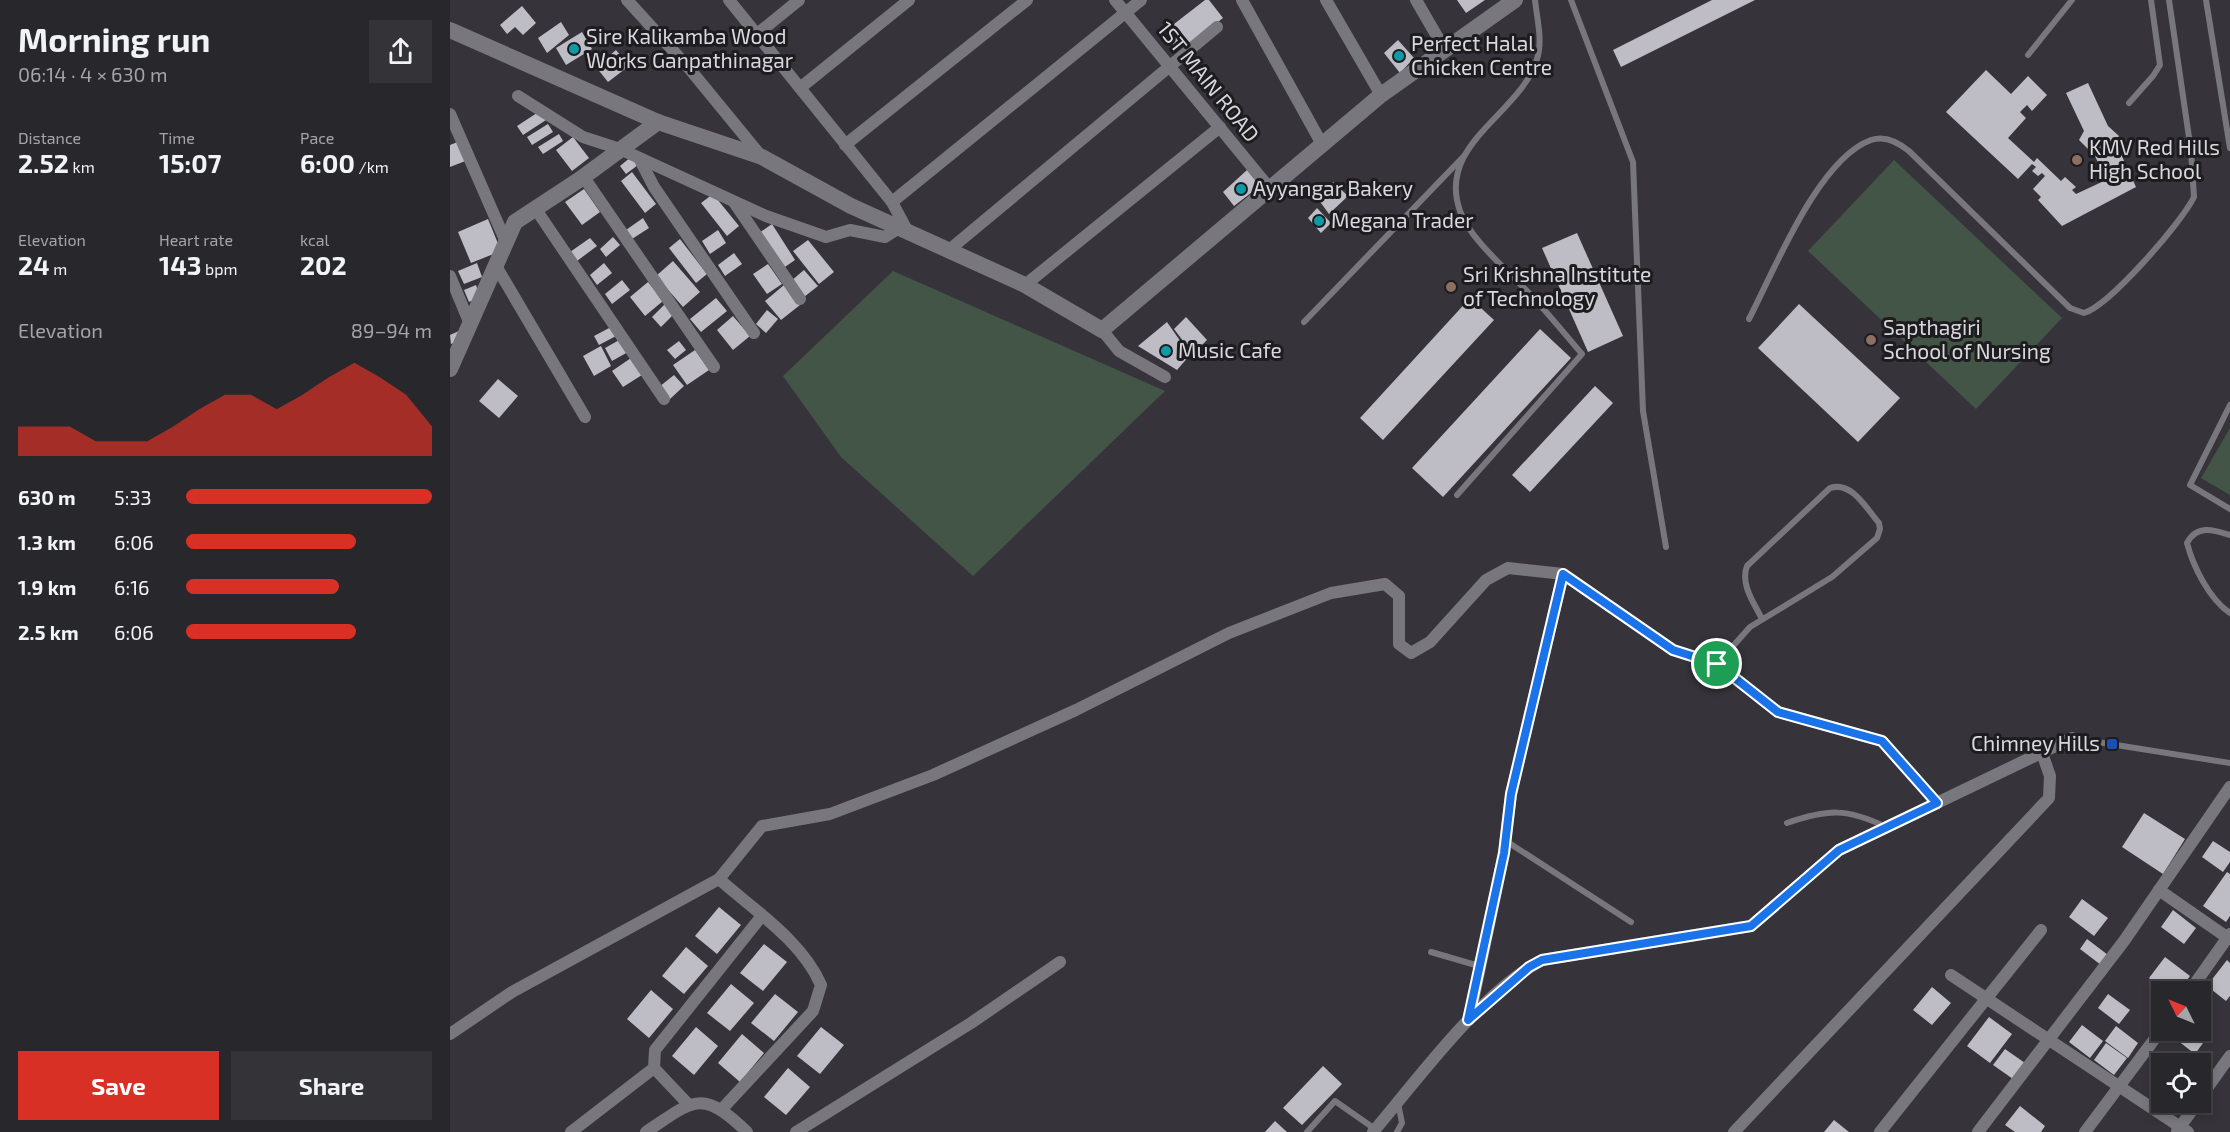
<!DOCTYPE html>
<html lang="en">
<head>
<meta charset="utf-8">
<style>
	body { margin:0; font-family:"Exo 2",sans-serif; background:#343338; color:#f1f3f6; height:100vh; display:flex; flex-direction:column; font-size:22px; white-space:nowrap }
	* { box-sizing:border-box; margin:0 }
	p { font-size:20px; color:#a5a5a9 }
	.icon { flex:none; width:33px; height:33px; fill:none; stroke:currentColor; stroke-width:2; stroke-linecap:round; stroke-linejoin:round }
	.map { position:relative; flex:1; overflow:hidden }
	.details { display:flex; flex-direction:column; background:#28272c; width:450px }
	.details>* { flex:none }
	.needle { width:39px; rotate:313deg }
	.tools { position:absolute; left:1701px; top:981px; display:grid; gap:12px }
	.tools a { display:grid; place-items:center; width:60px; height:60px; border-radius:0px; background:#28272c; box-shadow:0 3px 9px #0003,0 0 0 2px #444448; font-size:30px }
	.pin { position:absolute; display:grid; place-items:center; width:51px; height:51px; color:#fff; margin:-26px; border:3px solid #fff; border-radius:50%; box-shadow:0 2px 6px #0007 }
	.round { display:grid; place-items:center; flex:none; width:63px; height:63px; border-radius:0px; background:#343338 }
	.head { display:flex; align-items:center; justify-content:space-between; height:102px; padding:0 18px }
	h1 { font-size:33px; font-weight:700; line-height:45px }
	.stats { display:grid; grid-template-columns:repeat(3,1fr); gap:9px; height:102px; padding:6px 18px }
	.stats div { display:grid; align-content:center }
	.stats b { font-size:26px; font-weight:700 }
	.stats small { font-size:16px; font-weight:400 }
	.stats p { font-size:16px }
	.chart { height:168px; padding:12px 18px }
	.chart p { display:flex; justify-content:space-between }
	.chart svg { width:100%; height:108px; margin-top:6px; fill:#d93025; opacity:.7 }
	.action { display:flex; gap:12px; margin-top:auto; padding:12px 18px }
	.action a { flex:1; height:69px; border-radius:0px; background:#d93025; color:#fff; font-size:24px; font-weight:700; line-height:69px; text-align:center }
	.action a+a { background:#343338; color:#f1f3f6 }
	ul { padding:0 18px; list-style:none; font-size:20px }
	li { display:grid; grid-template-columns:96px 72px 1fr; align-items:center; height:45px }
	li i { height:15px; border-radius:8px; background:#d93025 }
	main { display:flex; flex:1; min-height:0 }
	.map>svg:first-child { display:block }
	.green { fill:#425546 }
	.building { fill:#bebcc4 }
	.lines { fill:none; stroke-linecap:round; stroke-linejoin:round }
	.service { stroke:#79777e; stroke-width:6 }
	.minor { stroke:#79777e; stroke-width:12 }
	.tertiary { stroke:#79777e; stroke-width:16 }
	.route-casing { stroke:#fff; stroke-width:12 }
	.route { stroke:#1a73e8; stroke-width:8 }
	.culture-dot { fill:#0f9aa8; stroke:#1d1c1f; stroke-width:2 }
	.education-dot { fill:#8d6e63; stroke:#1d1c1f; stroke-width:2 }
	.transit-dot { fill:#1a4fb4; stroke:#1d1c1f; stroke-width:2 }
	.labels { text-anchor:middle; stroke-width:6; stroke-linejoin:round; paint-order:stroke }
	.poi-label { font-size:21px; fill:#d9d8dc; stroke:#1d1c1f; text-anchor:start }
	.street-label { font-size:21px; fill:#d9d8dc; stroke:#1d1c1f }
</style>
</head>
<body>
<main>
<section class="details">
<div class="head"><div><h1>Morning run</h1><p>06:14 · 4 × 630 m</p></div><a class="round"><svg class="icon" aria-label="share" viewBox="0 0 24 24"><path d="M12 15V3M7 8l5-5 5 5M5 13v7h14v-7"/></svg></a></div>
<div class="stats">
<div><p>Distance</p><b>2.52<small> km</small></b></div>
<div><p>Time</p><b>15:07</b></div>
<div><p>Pace</p><b>6:00<small> /km</small></b></div>
</div>
<div class="stats">
<div><p>Elevation</p><b>24<small> m</small></b></div>
<div><p>Heart rate</p><b>143<small> bpm</small></b></div>
<div><p>kcal</p><b>202</b></div>
</div>
<div class="chart"><p><span>Elevation</span>89–94 m</p>
<svg viewBox="0 0 160 44" preserveAspectRatio="none"><path d="M0 44V32L10 32L20 32L30 38L40 38L50 38L60 32L70 25L80 19L90 19L100 25L110 19L120 12L130 6L140 12L150 19L160 32V44z"/></svg>
</div>
<ul>
<li><b>630 m</b>5:33<i style="width:100%"></i></li>
<li><b>1.3 km</b>6:06<i style="width:69%"></i></li>
<li><b>1.9 km</b>6:16<i style="width:62%"></i></li>
<li><b>2.5 km</b>6:06<i style="width:69%"></i></li>
</ul>
<div class="action"><a>Save</a><a>Share</a></div>
</section>
<div class="map">
<svg width="1780" height="1132" viewBox="0 0 1780 1132">
	<rect width="100%" height="100%" fill="#36343a"/>
	<g class="green">
		<polygon points="1444,160 1612,318 1526,409 1358,251"/>
		<polygon points="443,271 715,391 523,576 391,457 333,376"/>
		<polygon points="1780,428 1780,495 1751,478"/>
	</g>
	<g class="building">
		<polygon points="755,0 759,0 773,18 737,46 733,42 725,48 715,31"/>
		<polygon points="1007,0 1035,0 1016,13"/>
		<polygon points="1262,0 1305,0 1171,67 1163,50"/>
		<polygon points="72,6 86,23 73,35 65,27 57,34 50,25"/>
		<polygon points="111,22 119,35 97,53 88,38"/>
		<polygon points="132,32 142,49 116,65 106,48"/>
		<polygon points="948,40 964,58 950,73 934,53"/>
		<polygon points="166,50 179,66 158,82 146,67"/>
		<polygon points="1536,70 1561,94 1578,76 1597,95 1582,111 1577,105 1570,112 1576,118 1558,138 1584,162 1587,158 1611,181 1615,177 1626,187 1622,190 1626,194 1656,180 1645,156 1629,140 1634,131 1616,93 1638,83 1658,126 1669,136 1665,141 1686,187 1612,226 1588,200 1591,197 1583,189 1595,176 1592,173 1588,176 1582,171 1586,167 1582,164 1568,179 1496,112"/>
		<polygon points="90,111 96,120 73,135 67,126"/>
		<polygon points="98,124 103,132 82,145 77,137"/>
		<polygon points="109,134 113,141 93,154 88,147"/>
		<polygon points="123,137 139,158 122,171 106,150"/>
		<polygon points="10,141 18,160 0,167 0,145"/>
		<polygon points="181,157 188,165 176,174 170,166"/>
		<polygon points="797,170 810,186 784,206 773,192"/>
		<polygon points="182,172 206,204 195,213 171,181"/>
		<polygon points="883,182 898,196 879,214 868,199"/>
		<polygon points="134,189 150,212 132,225 115,202"/>
		<polygon points="263,194 289,226 277,236 251,203"/>
		<polygon points="867,208 881,223 871,233 858,218"/>
		<polygon points="193,218 199,228 182,239 176,230"/>
		<polygon points="38,219 51,251 21,263 8,232"/>
		<polygon points="322,224 345,260 332,269 309,233"/>
		<polygon points="268,230 276,243 260,254 252,241"/>
		<polygon points="1127,233 1173,336 1138,352 1092,248"/>
		<polygon points="163,237 170,245 156,257 150,249"/>
		<polygon points="140,238 147,246 127,261 120,252"/>
		<polygon points="230,239 257,274 246,283 219,248"/>
		<polygon points="358,240 384,272 369,284 343,251"/>
		<polygon points="284,253 292,264 275,276 268,265"/>
		<polygon points="223,261 250,292 233,307 206,276"/>
		<polygon points="27,263 32,277 14,284 8,271"/>
		<polygon points="154,263 162,273 147,285 140,275"/>
		<polygon points="318,264 332,284 317,294 303,274"/>
		<polygon points="354,270 368,286 354,297 341,281"/>
		<polygon points="172,280 180,290 162,304 155,294"/>
		<polygon points="198,282 213,301 195,316 180,297"/>
		<polygon points="26,285 30,297 19,302 14,290"/>
		<polygon points="334,285 350,305 331,320 315,301"/>
		<polygon points="266,298 277,311 251,332 240,319"/>
		<polygon points="1020,298 1044,320 933,440 910,418"/>
		<polygon points="215,304 224,314 211,327 202,317"/>
		<polygon points="1349,304 1450,398 1408,442 1308,348"/>
		<polygon points="317,310 328,319 316,333 306,324"/>
		<polygon points="283,316 300,336 283,350 267,330"/>
		<polygon points="736,317 757,340 743,354 724,329"/>
		<polygon points="717,322 740,355 727,370 688,346"/>
		<polygon points="161,327 166,336 149,345 144,336"/>
		<polygon points="1090,329 1121,358 993,497 962,468"/>
		<polygon points="9,331 13,339 1,344 0,335"/>
		<polygon points="171,339 178,352 162,361 155,348"/>
		<polygon points="229,341 236,350 225,359 217,350"/>
		<polygon points="151,346 161,366 144,376 133,356"/>
		<polygon points="245,350 259,370 237,385 223,365"/>
		<polygon points="181,358 192,375 173,387 162,371"/>
		<polygon points="224,375 234,386 220,399 209,387"/>
		<polygon points="48,379 68,396 49,418 29,401"/>
		<polygon points="1145,386 1163,403 1080,492 1062,475"/>
		<polygon points="1694,813 1735,839 1713,874 1672,847"/>
		<polygon points="1763,841 1780,852 1780,862 1773,872 1752,857"/>
		<polygon points="1777,872 1780,874 1780,916 1776,922 1753,906"/>
		<polygon points="1632,899 1658,918 1644,936 1619,917"/>
		<polygon points="269,907 291,925 267,954 245,936"/>
		<polygon points="1723,910 1746,928 1734,944 1711,927"/>
		<polygon points="1637,939 1658,955 1651,965 1630,949"/>
		<polygon points="314,944 337,962 313,991 290,973"/>
		<polygon points="236,947 258,966 234,994 212,976"/>
		<polygon points="1715,957 1740,976 1728,992 1716,992 1699,978"/>
		<polygon points="1777,960 1780,963 1780,996 1776,1001 1757,986"/>
		<polygon points="281,984 304,1003 280,1031 257,1013"/>
		<polygon points="1482,987 1501,1003 1482,1025 1463,1010"/>
		<polygon points="201,990 223,1009 199,1038 177,1019"/>
		<polygon points="325,994 348,1012 324,1041 301,1023"/>
		<polygon points="1658,994 1680,1010 1669,1024 1648,1008"/>
		<polygon points="1539,1017 1562,1034 1540,1063 1517,1046"/>
		<polygon points="1632,1025 1653,1041 1640,1058 1619,1042"/>
		<polygon points="1666,1026 1688,1043 1678,1058 1655,1041"/>
		<polygon points="246,1027 268,1046 244,1075 222,1056"/>
		<polygon points="371,1027 394,1045 370,1074 347,1056"/>
		<polygon points="1728,1030 1745,1030 1756,1039 1745,1054 1723,1037"/>
		<polygon points="292,1034 314,1053 290,1082 268,1063"/>
		<polygon points="1656,1043 1677,1058 1664,1075 1644,1060"/>
		<polygon points="1555,1049 1575,1063 1563,1079 1543,1065"/>
		<polygon points="873,1066 892,1084 852,1125 833,1108"/>
		<polygon points="338,1068 360,1087 336,1115 314,1097"/>
		<polygon points="1570,1106 1595,1126 1591,1132 1565,1132 1555,1125"/>
		<polygon points="1384,1120 1399,1132 1374,1132"/>
		<polygon points="825,1121 837,1132 815,1132"/>
	</g>
	<g class="lines">
		<g class="service">
			<polyline points="1121,0 1183,162 1193,411 1216,547"/>
			<polyline points="1756,0 1780,148"/>
			<polyline points="1578,55 1622,0"/>
			<polyline points="1679,103 1703,76 1710,65 1701,0"/>
			<path d="M1299,319c25,-48 69,-160 122,-179 14,-5 27,2 38,11l161,157 14,5c26,-8 98,-91 110,-116l-3,-46 -22,-151"/>
			<polyline points="854,322 1014,156"/>
			<polyline points="1780,405 1740,485 1780,509"/>
			<path d="M1007,495l125,-141c-18,-21 -35,-42 -54,-62 -20,-21 -59,-54 -68,-81 -24,-68 61,-97 77,-152 6,-18 0,-40 -2,-59"/>
			<path d="M1780,535c-16,-5 -33,-11 -43,8 6,23 22,56 43,70"/>
			<path d="M1267,664l33,-37 82,-50 45,-39 3,-9 -1,-6c-13,-15 -27,-42 -49,-35l-83,78c-7,18 7,37 15,53"/>
			<polyline points="1622,738 1780,763"/>
			<path d="M1337,823c41,-14 60,-15 99,4"/>
			<polyline points="1056,841 1181,922"/>
			<polyline points="981,952 1029,966"/>
			<polyline points="857,1132 885,1101 925,1129"/>
			<polyline points="947,1132 952,1123 948,1103"/>
		</g>
		<g class="minor">
			<polyline points="177,0 238,67 311,156"/>
			<polyline points="279,0 442,202 458,232"/>
			<polyline points="665,0 821,190"/>
			<polyline points="792,0 873,146"/>
			<polyline points="876,0 931,95"/>
			<polyline points="966,0 995,50"/>
			<polyline points="306,35 349,0"/>
			<polyline points="350,88 459,0"/>
			<polyline points="68,96 133,137 170,149 316,216 376,237 400,230 435,237 449,228"/>
			<polyline points="0,114 56,242"/>
			<polyline points="395,145 577,0"/>
			<polyline points="189,158 204,187 304,333"/>
			<polyline points="133,176 264,367"/>
			<polyline points="284,202 350,299"/>
			<polyline points="442,202 691,0"/>
			<polyline points="85,208 214,399"/>
			<polyline points="499,250 767,27"/>
			<polyline points="46,266 135,417"/>
			<polyline points="0,276 20,324"/>
			<polyline points="575,285 770,127"/>
			<polyline points="652,330 669,351 715,377"/>
			<path d="M269,879c35,31 83,62 102,106l-8,26 -91,98"/>
			<polyline points="1709,890 1778,938"/>
			<polyline points="1501,975 1738,1132"/>
			<polyline points="1739,992 1780,934"/>
			<polyline points="1019,1020 1054,853 1061,794 1113,574"/>
			<polyline points="0,1034 62,992 269,879 312,826 380,814 483,775 626,710 779,633 881,593 935,584 949,596 949,644 961,653 980,642 1036,580 1058,568 1113,574 1223,650 1267,664 1328,712 1432,741 1487,803"/>
			<polyline points="204,1068 238,1104"/>
			<polyline points="1750,1098 1780,1056"/>
			<polyline points="1727,1131 1748,1102"/>
			<polyline points="121,1132 204,1068 205,1050 311,917"/>
			<path d="M196,1132c48,-32 55,-44 101,0"/>
			<polyline points="346,1132 521,1023 610,962"/>
			<path d="M923,1132c46,-54 106,-138 169,-172l209,-34 88,-76 233,-112"/>
			<polyline points="1284,1132 1599,798 1600,776 1592,753"/>
			<polyline points="1430,1132 1591,930"/>
			<polyline points="1528,1132 1674,941 1780,787"/>
			<polyline points="1635,1132 1712,1029"/>
		</g>
		<g class="tertiary">
			<polyline points="0,30 208,122 312,157 401,206 575,285 652,330 931,95 1065,0"/>
			<polyline points="0,369 65,222 129,180 208,122"/>
		</g>
	</g>
	<g class="lines">
		<defs>
			<polygon id="route" points="1113,574 1223,650 1267,664 1328,712 1432,741 1487,803 1389,850 1301,926 1092,960 1079,967 1018,1020 1054,853 1061,794"/>
		</defs>
		<use href="#route" class="route-casing"/>
		<use href="#route" class="route"/>
	</g>
	<g class="culture-dot">
		<circle cx="124" cy="49" r="6"/>
		<circle cx="949" cy="56" r="6"/>
		<circle cx="791" cy="189" r="6"/>
		<circle cx="869" cy="221" r="6"/>
		<circle cx="716" cy="351" r="6"/>
	</g>
	<g class="education-dot">
		<circle cx="1627" cy="160" r="6"/>
		<circle cx="1001" cy="287" r="6"/>
		<circle cx="1421" cy="340" r="6"/>
	</g>
	<rect class="transit-dot" x="1656" y="738" width="12" height="12" rx="3"/>
	<g class="labels">
		<g class="poi-label">
			<text x="136" y="44">Sire Kalikamba Wood<tspan x="136" dy="24">Works Ganpathinagar</tspan></text>
			<text x="961" y="51">Perfect Halal<tspan x="961" dy="24">Chicken Centre</tspan></text>
			<text x="1639" y="155">KMV Red Hills<tspan x="1639" dy="24">High School</tspan></text>
			<text x="803" y="196">Ayyangar Bakery</text>
			<text x="881" y="228">Megana Trader</text>
			<text x="1013" y="282">Sri Krishna Institute<tspan x="1013" dy="24">of Technology</tspan></text>
			<text x="1433" y="335">Sapthagiri<tspan x="1433" dy="24">School of Nursing</tspan></text>
			<text x="728" y="358">Music Cafe</text>
			<text x="1650" y="751" text-anchor="end">Chimney Hills</text>
		</g>
		<g class="street-label">
			<text transform="translate(758 82) rotate(51)" y="7">1ST MAIN ROAD</text>
		</g>
	</g>
</svg>
<div class="tools">
<a><svg class="needle" viewBox="-14 -14 28 28"><path d="M0-13l5 13h-10z" fill="#e53935"/><path d="M0 13l5-13h-10z" fill="#a5a5a9"/></svg></a>
<a><svg class="icon" aria-label="locate" viewBox="0 0 24 24"><circle cx="12" cy="12" r="6"/><path d="M12 2v4M12 18v4M2 12h4M18 12h4"/></svg></a>
</div>
<div class="pin" style="left:1267px;top:664px;background:#1e9e55"><svg class="icon" aria-label="arrive" viewBox="0 0 24 24"><path d="M6 21V4h12l-3 4 3 4H6"/></svg></div>
</div>
</main>
</body>
</html>
